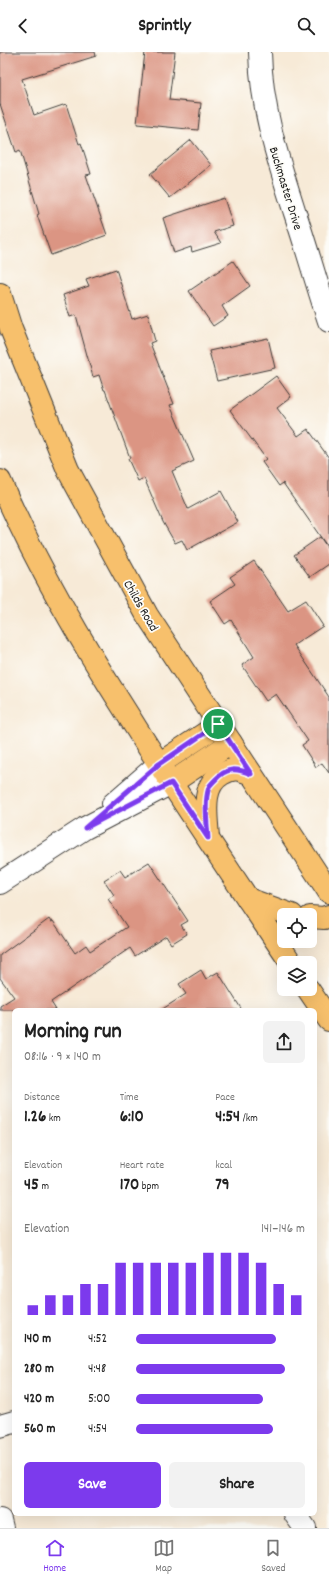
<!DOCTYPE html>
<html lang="en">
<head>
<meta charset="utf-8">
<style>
	body { margin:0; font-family:Dekko,sans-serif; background:#f2f2f2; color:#222; height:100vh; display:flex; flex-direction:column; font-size:15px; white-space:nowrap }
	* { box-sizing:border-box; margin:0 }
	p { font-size:13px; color:#767676 }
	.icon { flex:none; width:22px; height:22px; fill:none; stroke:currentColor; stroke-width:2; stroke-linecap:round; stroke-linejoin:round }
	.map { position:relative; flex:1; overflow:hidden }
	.sheet { position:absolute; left:12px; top:956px; width:305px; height:508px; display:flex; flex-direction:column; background:#fff; border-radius:6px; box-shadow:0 4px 16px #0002 }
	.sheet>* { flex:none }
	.controls { position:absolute; left:277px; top:856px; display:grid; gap:8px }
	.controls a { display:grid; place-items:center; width:40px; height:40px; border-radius:6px; background:#fff; box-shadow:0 4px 16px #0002; font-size:20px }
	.pin { position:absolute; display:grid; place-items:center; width:34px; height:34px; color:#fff; margin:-17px; border:2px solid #fff; border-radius:50%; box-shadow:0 1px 4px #0007 }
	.round { display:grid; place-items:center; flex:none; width:42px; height:42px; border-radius:6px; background:#f2f2f2 }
	.head { display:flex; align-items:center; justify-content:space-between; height:68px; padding:0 12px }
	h1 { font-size:22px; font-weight:800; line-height:30px }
	.metrics { display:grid; grid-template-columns:repeat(3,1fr); gap:6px; height:68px; padding:4px 12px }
	.metrics div { display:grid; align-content:center }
	.metrics b { font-size:17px; font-weight:800 }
	.metrics small { font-size:11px; font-weight:400 }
	.metrics p { font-size:11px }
	.chart { height:112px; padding:8px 12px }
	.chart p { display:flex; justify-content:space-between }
	.chart svg { width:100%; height:72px; margin-top:4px; stroke:#7c3aed; stroke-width:6 }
	.primary-button { display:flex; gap:8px; margin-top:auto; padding:8px 12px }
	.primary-button a { flex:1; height:46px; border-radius:6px; background:#7c3aed; color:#fff; font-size:16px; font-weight:800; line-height:46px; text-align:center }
	.primary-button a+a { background:#f2f2f2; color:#222 }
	ul { padding:0 12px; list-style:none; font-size:13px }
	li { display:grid; grid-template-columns:64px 48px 1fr; align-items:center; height:30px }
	li i { height:10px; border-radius:5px; background:#7c3aed }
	header { display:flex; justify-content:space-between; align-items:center; height:52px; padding:0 12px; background:#fff; font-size:18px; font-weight:800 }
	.tab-bar { display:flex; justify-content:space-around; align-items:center; height:56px; border-top:1px solid #e0e0e0; background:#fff; font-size:11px; color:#767676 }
	.tab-bar a { display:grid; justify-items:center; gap:2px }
	.tab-bar .selected { color:#7c3aed }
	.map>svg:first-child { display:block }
	.building { fill:#db9583 }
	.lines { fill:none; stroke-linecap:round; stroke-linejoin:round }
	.minor-casing { stroke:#3d3b38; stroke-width:24 }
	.major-casing { stroke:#3d3b38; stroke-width:24 }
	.minor { stroke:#fff; stroke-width:22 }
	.major { stroke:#f7c06c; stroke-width:22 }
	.route-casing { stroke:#fff; stroke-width:8 }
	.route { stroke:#7c3aed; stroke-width:5 }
	.labels { text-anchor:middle; stroke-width:3.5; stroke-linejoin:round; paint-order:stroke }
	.street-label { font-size:13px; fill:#1c1c1c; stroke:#fdfcf7 }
</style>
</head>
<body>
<header><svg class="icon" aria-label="back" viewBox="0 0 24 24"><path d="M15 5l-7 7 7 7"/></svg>Sprintly<svg class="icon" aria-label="search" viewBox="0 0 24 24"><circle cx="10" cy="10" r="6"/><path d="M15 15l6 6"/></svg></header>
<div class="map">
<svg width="329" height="1476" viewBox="0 0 329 1476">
	<rect width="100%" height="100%" fill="#fdfcf7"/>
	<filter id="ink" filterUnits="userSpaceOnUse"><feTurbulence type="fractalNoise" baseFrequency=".025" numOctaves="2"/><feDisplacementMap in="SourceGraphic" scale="8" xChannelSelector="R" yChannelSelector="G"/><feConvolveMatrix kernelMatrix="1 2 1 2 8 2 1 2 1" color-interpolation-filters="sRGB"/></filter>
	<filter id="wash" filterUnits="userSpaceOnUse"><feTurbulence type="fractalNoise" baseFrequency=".012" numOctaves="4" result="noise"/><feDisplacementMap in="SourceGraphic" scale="16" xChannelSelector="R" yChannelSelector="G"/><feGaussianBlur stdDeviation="0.9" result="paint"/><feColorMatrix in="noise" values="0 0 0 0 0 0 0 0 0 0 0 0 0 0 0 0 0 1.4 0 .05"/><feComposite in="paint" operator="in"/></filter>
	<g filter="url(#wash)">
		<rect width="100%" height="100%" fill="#f7ead7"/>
		<g id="blocks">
			<g class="building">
				<polygon points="0,0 95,0 96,4 22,27 34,63 66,52 79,92 81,91 91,122 86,123 107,183 51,203 37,163 39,162 20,98 16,100 0,52"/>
				<polygon points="145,0 175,0 169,48 201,51 198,78 137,72"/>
				<polygon points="191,88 211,113 170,146 150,122"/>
				<polygon points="224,146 233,174 214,180 221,191 192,200 191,195 174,201 163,166"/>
				<polygon points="233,209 250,234 222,254 228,264 213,274 189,239"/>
				<polygon points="116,217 132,267 148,262 155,289 150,291 174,352 170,353 194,409 172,419 188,457 221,439 238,470 187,498 182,488 175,491 163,470 144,426 138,429 128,407 130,406 105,338 104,338 99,323 93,325 76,263 70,265 63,243 89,234 86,227"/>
				<polygon points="268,286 275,316 217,329 209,299"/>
				<polygon points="276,324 291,345 277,356 298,384 308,377 329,406 329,497 283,431 279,434 262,410 266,407 230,358"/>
				<polygon points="320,485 329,498 329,512 310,525 294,503"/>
				<polygon points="254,509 288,559 306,548 323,574 294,593 329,645 329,721 322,711 316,715 302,693 308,689 276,642 266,649 242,613 254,605 231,568 225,572 210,549 235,532 230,525"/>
				<polygon points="149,810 188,869 181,873 187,882 171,892 166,884 135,904 130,896 51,950 56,958 0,958 0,954 14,945 0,926 0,903 49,867 51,870 53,869 75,901 86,893 90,899 127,875 108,847 114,843 104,828 120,818 125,825"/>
				<polygon points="201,918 206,927 218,920 242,958 161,958 186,942 179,932"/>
			</g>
		</g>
	</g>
	<g filter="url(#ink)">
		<use href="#blocks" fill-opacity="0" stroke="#3d3b38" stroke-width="1"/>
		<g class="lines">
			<defs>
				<g id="minor">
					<path d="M260,0c1,56 18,108 35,161 12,36 22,72 34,108"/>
					<polyline points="113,752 159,712"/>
					<polyline points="0,831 85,776 171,731"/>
					<polyline points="0,1374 14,1370"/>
					<polyline points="295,1462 305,1476"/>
					<polyline points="0,1468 2,1476"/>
				</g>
				<g id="major">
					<polyline points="0,242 11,277 68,418 147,563 329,840"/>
					<path d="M0,429c35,82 80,159 128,234 52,84 108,166 163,248"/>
					<polyline points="159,712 218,673"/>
					<polyline points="171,731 231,691"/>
					<path d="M208,786c-1,-21 -8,-52 14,-64 12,-7 17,-5 29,0"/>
					<polyline points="248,847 292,863"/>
					<polyline points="310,865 324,866 329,864"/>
					<polyline points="308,937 329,968"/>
				</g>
			</defs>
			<use href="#minor" class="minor-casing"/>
			<use href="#major" class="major-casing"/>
			<use href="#minor" class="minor"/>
			<use href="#major" class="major"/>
		</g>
	</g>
	<g class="lines" filter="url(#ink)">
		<defs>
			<path id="route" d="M218,672l33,50c-15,-6 -24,-7 -36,6 -2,2 -5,5 -6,7 -5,15 -2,35 -1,51l-37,-55 -86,45 74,-64z"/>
		</defs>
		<use href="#route" class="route-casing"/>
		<use href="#route" class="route"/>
	</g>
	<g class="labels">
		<g class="street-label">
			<text transform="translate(287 136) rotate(73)" y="5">Buckmaster Drive</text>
			<text transform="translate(142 553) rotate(60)" y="5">Childs Road</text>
		</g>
	</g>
</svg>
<div class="controls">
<a><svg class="icon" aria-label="locate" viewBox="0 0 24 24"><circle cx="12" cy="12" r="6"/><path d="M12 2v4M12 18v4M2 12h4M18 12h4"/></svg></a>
<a><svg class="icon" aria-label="layers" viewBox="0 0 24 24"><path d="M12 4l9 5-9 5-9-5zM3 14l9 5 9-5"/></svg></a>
</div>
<div class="pin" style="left:218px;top:672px;background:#1e9e55"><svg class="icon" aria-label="arrive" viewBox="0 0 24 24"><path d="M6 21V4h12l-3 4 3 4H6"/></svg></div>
<section class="sheet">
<div class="head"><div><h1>Morning run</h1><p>08:16 · 9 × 140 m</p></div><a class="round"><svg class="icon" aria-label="share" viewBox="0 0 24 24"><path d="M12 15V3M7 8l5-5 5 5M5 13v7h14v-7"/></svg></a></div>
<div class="metrics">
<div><p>Distance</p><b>1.26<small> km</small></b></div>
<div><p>Time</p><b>6:10</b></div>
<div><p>Pace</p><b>4:54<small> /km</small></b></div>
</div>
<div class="metrics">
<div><p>Elevation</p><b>45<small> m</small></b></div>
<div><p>Heart rate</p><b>170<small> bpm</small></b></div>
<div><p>kcal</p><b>79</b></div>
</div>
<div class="chart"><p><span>Elevation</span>141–146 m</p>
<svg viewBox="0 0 160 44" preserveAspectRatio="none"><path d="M5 44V38M15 44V32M25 44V32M35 44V25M45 44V25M55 44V12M65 44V12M75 44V12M85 44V12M95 44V12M105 44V6M115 44V6M125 44V6M135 44V12M145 44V25M155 44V32"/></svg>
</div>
<ul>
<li><b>140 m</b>4:52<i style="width:83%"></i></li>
<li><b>280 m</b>4:48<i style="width:88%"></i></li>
<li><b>420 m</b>5:00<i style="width:75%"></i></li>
<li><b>560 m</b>4:54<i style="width:81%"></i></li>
</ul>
<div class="primary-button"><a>Save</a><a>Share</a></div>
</section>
</div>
<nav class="tab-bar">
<a class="selected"><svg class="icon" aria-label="home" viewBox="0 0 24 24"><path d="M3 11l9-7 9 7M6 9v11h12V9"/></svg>Home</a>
<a><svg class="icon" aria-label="map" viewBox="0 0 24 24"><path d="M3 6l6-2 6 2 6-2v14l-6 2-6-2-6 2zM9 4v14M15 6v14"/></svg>Map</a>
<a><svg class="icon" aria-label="saved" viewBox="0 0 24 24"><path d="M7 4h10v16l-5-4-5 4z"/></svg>Saved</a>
</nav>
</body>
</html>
